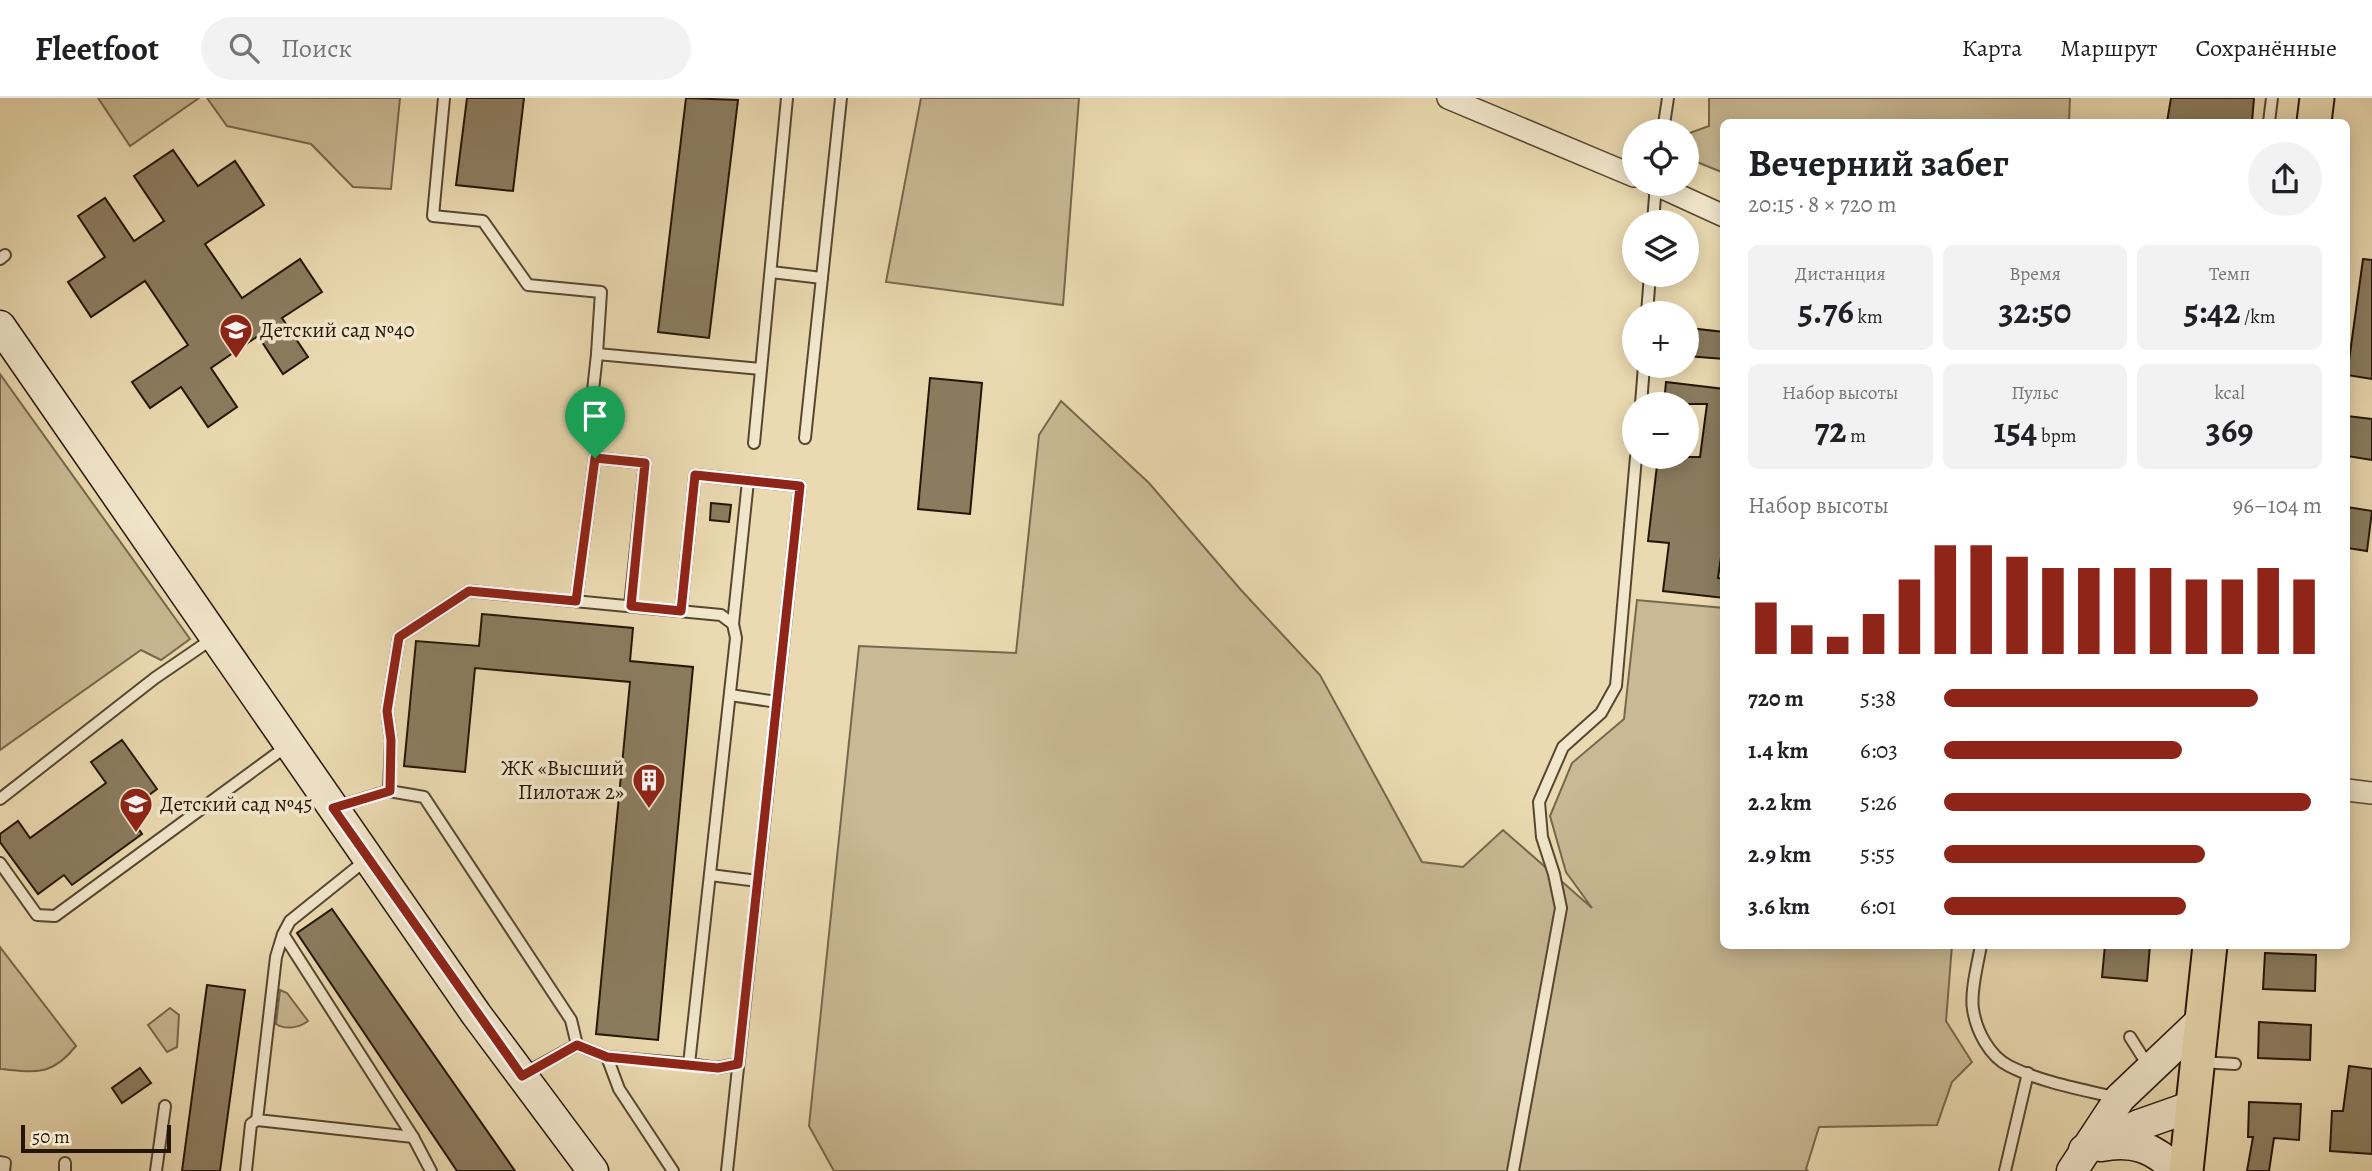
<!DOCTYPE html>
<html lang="ru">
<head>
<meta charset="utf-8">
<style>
	body { margin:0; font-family:Alegreya,serif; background:#f2f2f2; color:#202124; height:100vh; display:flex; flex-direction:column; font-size:26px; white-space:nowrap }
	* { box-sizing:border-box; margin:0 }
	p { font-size:23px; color:#757577 }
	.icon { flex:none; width:38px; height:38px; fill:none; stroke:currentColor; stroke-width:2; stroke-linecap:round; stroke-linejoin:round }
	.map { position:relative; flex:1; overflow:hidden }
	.side { position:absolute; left:1720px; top:21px; width:630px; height:830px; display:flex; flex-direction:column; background:#fff; border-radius:10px; box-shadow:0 4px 18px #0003 }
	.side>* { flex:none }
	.fabs { position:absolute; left:1622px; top:21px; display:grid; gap:14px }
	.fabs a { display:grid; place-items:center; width:77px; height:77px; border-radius:50%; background:#fff; box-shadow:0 4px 18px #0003; font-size:35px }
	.scale { position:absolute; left:21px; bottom:18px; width:150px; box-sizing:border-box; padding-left:7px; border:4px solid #241606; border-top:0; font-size:19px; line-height:24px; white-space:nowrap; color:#241606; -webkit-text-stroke:5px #f2e7cc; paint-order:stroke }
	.pin { position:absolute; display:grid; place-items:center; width:60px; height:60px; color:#fff; margin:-72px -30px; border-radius:50% 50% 50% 0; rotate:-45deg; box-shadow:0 0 7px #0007 }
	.pin .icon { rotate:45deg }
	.round { display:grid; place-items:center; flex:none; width:74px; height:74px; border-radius:37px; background:#f2f2f2 }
	.summary { display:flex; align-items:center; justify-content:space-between; height:119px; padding:0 28px }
	h1 { font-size:38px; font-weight:700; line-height:52px }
	.metrics { display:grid; grid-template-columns:repeat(3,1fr); gap:10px; height:119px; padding:7px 28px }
	.metrics div { display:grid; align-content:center; border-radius:10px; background:#f2f2f2; text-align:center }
	.metrics b { font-size:35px; font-weight:700 }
	.metrics small { font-size:19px; font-weight:400 }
	.metrics p { font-size:19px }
	.chart { height:196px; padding:14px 28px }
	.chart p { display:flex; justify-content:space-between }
	.chart svg { width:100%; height:126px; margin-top:7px; stroke:#8f2418; stroke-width:6 }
	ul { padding:0 28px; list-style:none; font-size:23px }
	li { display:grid; grid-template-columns:112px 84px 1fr; align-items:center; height:52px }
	li i { height:18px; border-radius:9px; background:#8f2418 }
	header { display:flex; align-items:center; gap:42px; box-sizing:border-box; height:98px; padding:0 35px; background:#fff; border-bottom:2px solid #e0e0e0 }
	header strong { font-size:33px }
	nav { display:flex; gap:38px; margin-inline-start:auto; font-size:24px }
	.search { width:490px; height:63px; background:#f2f2f2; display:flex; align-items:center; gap:18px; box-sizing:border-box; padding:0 24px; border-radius:38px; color:#757577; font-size:26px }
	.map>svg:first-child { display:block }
	.green { fill:#c9b994; stroke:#76684d; stroke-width:2 }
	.building { fill:#8b7c5f; stroke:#241606; stroke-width:2 }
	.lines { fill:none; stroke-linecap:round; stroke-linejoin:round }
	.lane-casing { stroke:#564731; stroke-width:14 }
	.street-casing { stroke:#564731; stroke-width:24 }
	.secondary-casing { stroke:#241606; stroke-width:33 }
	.primary-casing { stroke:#241606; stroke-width:37 }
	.lane { stroke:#f2e7cc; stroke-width:10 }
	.street { stroke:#f2e7cc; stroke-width:21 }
	.secondary { stroke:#f2e7cc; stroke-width:30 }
	.primary { stroke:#ebdab1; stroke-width:33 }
	.route-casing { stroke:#fff; stroke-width:14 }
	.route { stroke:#8f2418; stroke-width:9 }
	.labels { text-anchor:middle; stroke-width:7; stroke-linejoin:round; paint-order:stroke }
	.poi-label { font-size:21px; fill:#241606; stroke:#f2e7cc; text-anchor:start }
</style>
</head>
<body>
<header>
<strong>Fleetfoot</strong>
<div class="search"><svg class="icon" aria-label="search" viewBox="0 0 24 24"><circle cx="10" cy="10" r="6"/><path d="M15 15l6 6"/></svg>Поиск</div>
<nav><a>Карта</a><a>Маршрут</a><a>Сохранённые</a></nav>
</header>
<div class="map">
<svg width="2372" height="1073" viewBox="0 0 2372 1073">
	<rect width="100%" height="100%" fill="#ebdab1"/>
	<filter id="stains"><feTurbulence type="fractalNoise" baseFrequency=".00286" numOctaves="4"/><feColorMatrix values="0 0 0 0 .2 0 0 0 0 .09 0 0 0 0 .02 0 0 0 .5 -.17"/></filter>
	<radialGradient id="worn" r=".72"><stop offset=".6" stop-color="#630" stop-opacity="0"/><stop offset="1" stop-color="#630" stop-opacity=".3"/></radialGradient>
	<g class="green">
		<polygon points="98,0 199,0 130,48"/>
		<polygon points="207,0 400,0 391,91 353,89 311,46 227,28"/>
		<polygon points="921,0 1079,0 1063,207 886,184"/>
		<polygon points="1709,0 2070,0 2069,24 1724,24 1724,75 1687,60 1687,36 1709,28"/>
		<polygon points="0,276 190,541 161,562 141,552 0,652"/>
		<polygon points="1061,303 1149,385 1241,492 1320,577 1422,764 1463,769 1503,732 1592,810 1566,774 1550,718 1572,665 1624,621 1637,502 1724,510 1724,847 1952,847 1946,923 1972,964 1952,984 1937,1027 1819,1029 1806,1071 1808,1073 834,1073 809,1028 859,548 1016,555 1039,337"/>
		<path d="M0,849l76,99c-25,31 -40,26 -76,23z"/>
		<path d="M280,892l7,3 21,28c-9,7 -23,9 -32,3z"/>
		<polygon points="170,910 179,917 177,949 167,954 148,927"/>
	</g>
	<g class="building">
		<polygon points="467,0 524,0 513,93 456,87"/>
		<polygon points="686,0 738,2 709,240 658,234"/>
		<polygon points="2171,0 2254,0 2252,24 2167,24"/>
		<polygon points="173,52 198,88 235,63 264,107 205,146 242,200 300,161 322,194 282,220 308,259 283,276 258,238 211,270 237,309 208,329 181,289 150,310 132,284 188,247 145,183 91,219 68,184 105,159 78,118 105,100 134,143 164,123 134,78"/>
		<polygon points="2363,161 2372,162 2372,281 2347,277"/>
		<polygon points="1689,230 1724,234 1724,261 1687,258"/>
		<polygon points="930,280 982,285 970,416 918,411"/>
		<polygon points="1666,284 1724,291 1724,438 1718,480 1724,481 1724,500 1663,493 1669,445 1648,443 1658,359 1700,359 1707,306 1664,306"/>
		<polygon points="2347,318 2372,321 2372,362 2347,358"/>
		<polygon points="711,405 731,407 729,424 710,422"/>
		<polygon points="2347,409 2372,413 2367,453 2347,450"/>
		<polygon points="482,516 633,530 630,563 693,569 658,942 596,936 630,584 475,570 465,674 404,668 416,543 479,548"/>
		<polygon points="122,642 157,691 140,704 147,714 134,724 142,736 72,787 64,777 38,796 0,744 0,736 18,723 30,740 106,685 91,664"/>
		<polygon points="332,811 515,1073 457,1073 297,835"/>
		<polygon points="2105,847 2150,847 2147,883 2102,879"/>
		<polygon points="2265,855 2316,857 2315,893 2263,891"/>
		<polygon points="207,887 245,892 220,1073 182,1073"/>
		<polygon points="2259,924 2311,927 2310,962 2258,960"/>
		<polygon points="2349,968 2372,971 2372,1056 2330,1053 2332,1013 2343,1013"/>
		<polygon points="140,970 151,985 122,1005 112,990"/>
		<polygon points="2249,1004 2301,1006 2299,1042 2274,1040 2269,1073 2247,1073 2253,1039 2248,1039"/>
	</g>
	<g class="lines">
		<defs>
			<g id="lane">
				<polyline points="444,0 433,118 483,123 528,187 601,194 597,256 761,271"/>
				<polyline points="2269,24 2272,0"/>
				<polyline points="1663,33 1668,0"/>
				<polyline points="1653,124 1656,86"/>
				<polyline points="0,161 5,157"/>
				<polyline points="771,174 822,180"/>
				<polyline points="1647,215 1650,177"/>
				<polyline points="1641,306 1644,268"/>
				<polyline points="590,320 597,256"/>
				<polyline points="805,340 841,0"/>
				<polyline points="754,345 787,0"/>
				<polyline points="576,503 595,360 645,365 630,508"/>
				<polyline points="681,513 695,377 800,388 727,1073"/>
				<polyline points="733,526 748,383"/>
				<polyline points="730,597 777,604"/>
				<polyline points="389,693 391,642 387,613 399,539 469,493 721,517 733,526 736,540 689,966 607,959 577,947"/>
				<polyline points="0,701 155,580 212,541"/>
				<polyline points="336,709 389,693 424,699 571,922 577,947 522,977"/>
				<polyline points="0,765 37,817 55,818 287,648"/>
				<polyline points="710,777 758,783"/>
				<polyline points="283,836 413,1039 257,1022 276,859 283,836 290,823 366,762"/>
				<path d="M1981,847c-3,18 -11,47 -8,64 3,21 16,47 36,57 31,16 75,24 109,32"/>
				<polyline points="2130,939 2149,969"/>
				<polyline points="607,959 619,991 673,1073"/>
				<polyline points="2200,964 2235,966"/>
				<polyline points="689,966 717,970 738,966"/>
				<polyline points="413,1039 431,1073"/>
				<polyline points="0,1064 5,1065 4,1073"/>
				<polyline points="65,1073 65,1065"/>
				<polyline points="156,1073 165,1008"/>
				<polyline points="246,1073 251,1026 257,1022"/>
				<polyline points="1513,1073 1561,810 1554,776 1542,739 1539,704 1563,649 1601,615 1616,588 1636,359"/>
				<polyline points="2005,1073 2028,975"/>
			</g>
			<g id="street">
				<polyline points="1448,0 1634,78"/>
				<polyline points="1654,86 1724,118"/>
				<polyline points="2347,692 2372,695"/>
			</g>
			<g id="secondary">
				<polyline points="0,228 476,916 593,1073"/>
				<path d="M2101,1048c31,-6 54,1 75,25"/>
				<polyline points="2084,1052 2139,1027 2193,1008"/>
				<polyline points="2072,1073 2120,1000 2201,923"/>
			</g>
			<g id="primary">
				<polyline points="2314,24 2317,0"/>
				<polyline points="2186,1073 2210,847"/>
			</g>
		</defs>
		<use href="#lane" class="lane-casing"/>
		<use href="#street" class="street-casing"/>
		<use href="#secondary" class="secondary-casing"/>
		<use href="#primary" class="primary-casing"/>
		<use href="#lane" class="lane"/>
		<use href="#street" class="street"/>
		<use href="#secondary" class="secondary"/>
		<use href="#primary" class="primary"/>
	</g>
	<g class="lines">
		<defs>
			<polygon id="route" points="595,360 645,365 631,508 681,513 695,377 800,388 738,966 718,970 607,959 577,947 522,978 333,710 390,693 391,642 387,613 399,539 469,493 576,503"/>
		</defs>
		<use href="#route" class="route-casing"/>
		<use href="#route" class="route"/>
	</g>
	<defs>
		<symbol id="school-pin" viewBox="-11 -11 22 30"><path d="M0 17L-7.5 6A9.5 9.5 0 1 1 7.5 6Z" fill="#8f2418" stroke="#f2e7cc"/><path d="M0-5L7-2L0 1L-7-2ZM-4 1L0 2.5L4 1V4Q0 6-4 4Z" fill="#fff"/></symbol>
		<symbol id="building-pin" viewBox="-11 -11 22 30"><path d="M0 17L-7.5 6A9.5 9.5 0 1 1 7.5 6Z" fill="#8f2418" stroke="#f2e7cc"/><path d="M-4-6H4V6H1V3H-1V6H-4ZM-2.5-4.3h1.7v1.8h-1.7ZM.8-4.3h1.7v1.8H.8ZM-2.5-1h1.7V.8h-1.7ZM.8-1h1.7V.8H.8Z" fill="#fff"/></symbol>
	</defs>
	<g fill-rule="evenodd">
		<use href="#school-pin" x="217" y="213" width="38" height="52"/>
		<use href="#building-pin" x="630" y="663" width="38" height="52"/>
		<use href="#school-pin" x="117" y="687" width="38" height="52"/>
	</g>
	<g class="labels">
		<g class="poi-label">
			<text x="260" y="239">Детский сад №40</text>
			<text x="624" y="677" text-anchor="end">ЖК «Высший<tspan x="624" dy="24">Пилотаж 2»</tspan></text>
			<text x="160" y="713">Детский сад №45</text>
		</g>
	</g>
	<rect width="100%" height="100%" filter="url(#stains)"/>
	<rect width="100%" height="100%" fill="url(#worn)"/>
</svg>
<div class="fabs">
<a><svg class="icon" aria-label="locate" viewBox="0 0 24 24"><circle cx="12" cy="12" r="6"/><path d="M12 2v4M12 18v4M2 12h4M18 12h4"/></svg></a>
<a><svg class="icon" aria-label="layers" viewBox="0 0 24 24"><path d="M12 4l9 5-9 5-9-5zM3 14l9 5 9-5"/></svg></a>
<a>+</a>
<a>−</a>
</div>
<div class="scale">50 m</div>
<div class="pin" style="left:595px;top:360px;background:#1e9e55"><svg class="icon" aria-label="arrive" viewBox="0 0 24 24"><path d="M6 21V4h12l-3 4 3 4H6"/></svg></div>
<section class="side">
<div class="summary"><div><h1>Вечерний забег</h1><p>20:15 · 8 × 720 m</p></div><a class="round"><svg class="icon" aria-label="share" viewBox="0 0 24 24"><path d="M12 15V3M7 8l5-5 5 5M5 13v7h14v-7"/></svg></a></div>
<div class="metrics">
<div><p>Дистанция</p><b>5.76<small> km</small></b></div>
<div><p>Время</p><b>32:50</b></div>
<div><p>Темп</p><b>5:42<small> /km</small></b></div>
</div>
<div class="metrics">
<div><p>Набор высоты</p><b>72<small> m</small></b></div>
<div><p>Пульс</p><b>154<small> bpm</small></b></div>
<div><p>kcal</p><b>369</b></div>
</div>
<div class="chart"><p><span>Набор высоты</span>96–104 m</p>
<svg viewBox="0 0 160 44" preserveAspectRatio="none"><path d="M5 44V26M15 44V34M25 44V38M35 44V30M45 44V18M55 44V6M65 44V6M75 44V10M85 44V14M95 44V14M105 44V14M115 44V14M125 44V18M135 44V18M145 44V14M155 44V18"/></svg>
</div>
<ul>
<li><b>720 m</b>5:38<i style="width:83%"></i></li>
<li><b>1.4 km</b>6:03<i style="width:63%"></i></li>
<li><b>2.2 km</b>5:26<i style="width:97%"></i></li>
<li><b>2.9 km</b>5:55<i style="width:69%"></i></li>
<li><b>3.6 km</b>6:01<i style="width:64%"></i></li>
</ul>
</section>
</div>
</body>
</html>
